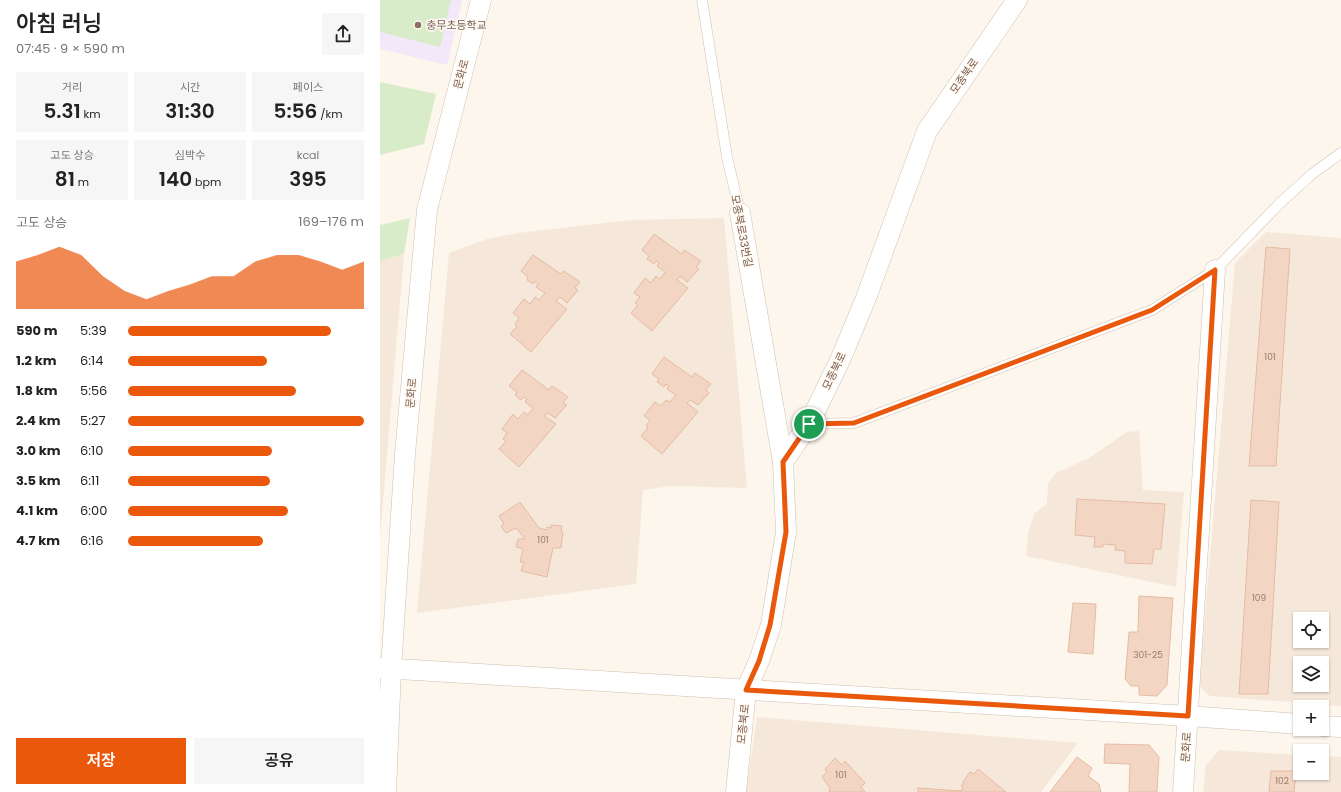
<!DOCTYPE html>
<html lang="ko">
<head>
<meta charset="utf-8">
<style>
	body { margin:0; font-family:Poppins,"Noto Sans KR",sans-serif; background:#f6f6f6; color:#222; height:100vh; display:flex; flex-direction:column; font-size:15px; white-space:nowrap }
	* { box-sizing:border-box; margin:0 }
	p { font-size:13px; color:#767676 }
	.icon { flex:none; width:22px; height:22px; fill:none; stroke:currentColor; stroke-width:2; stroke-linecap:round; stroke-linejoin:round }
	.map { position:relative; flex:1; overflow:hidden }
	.drawer { display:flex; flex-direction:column; background:#fff; width:380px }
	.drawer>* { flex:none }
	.tools { position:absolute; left:913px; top:612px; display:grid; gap:8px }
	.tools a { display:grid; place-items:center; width:36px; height:36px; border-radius:0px; background:#fff; box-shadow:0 1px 3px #0004; font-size:20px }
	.pin { position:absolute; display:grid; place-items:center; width:34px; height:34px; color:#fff; margin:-17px; border:2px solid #fff; border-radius:50%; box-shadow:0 1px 4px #0007 }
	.round { display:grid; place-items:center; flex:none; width:42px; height:42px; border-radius:0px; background:#f6f6f6 }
	.summary { display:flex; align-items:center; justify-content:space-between; height:68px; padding:0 16px }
	h1 { font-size:22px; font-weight:600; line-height:30px }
	.figures { display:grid; grid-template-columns:repeat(3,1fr); gap:6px; height:68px; padding:4px 16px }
	.figures div { display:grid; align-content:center; border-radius:0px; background:#f6f6f6; text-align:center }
	.figures b { font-size:20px; font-weight:600 }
	.figures small { font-size:11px; font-weight:400 }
	.figures p { font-size:11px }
	.chart { height:112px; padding:8px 16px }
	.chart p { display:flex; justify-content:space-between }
	.chart svg { width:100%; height:72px; margin-top:4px; fill:#ea580c; opacity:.7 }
	.action { display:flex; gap:8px; margin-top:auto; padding:8px 16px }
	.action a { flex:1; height:46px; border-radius:0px; background:#ea580c; color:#fff; font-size:16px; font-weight:600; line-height:46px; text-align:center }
	.action a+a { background:#f6f6f6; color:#222 }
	ul { padding:0 16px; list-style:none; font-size:13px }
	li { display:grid; grid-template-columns:64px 48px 1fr; align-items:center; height:30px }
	li i { height:10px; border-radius:5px; background:#ea580c }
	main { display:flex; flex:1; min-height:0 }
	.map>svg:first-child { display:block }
	.residential { fill:#f5e8da; fill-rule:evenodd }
	.education { fill:#f3e8fa }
	.green { fill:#d8ecc9 }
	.building { fill:#f3d5c3; stroke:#e6bba3 }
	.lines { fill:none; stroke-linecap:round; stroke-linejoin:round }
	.lane-casing { stroke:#d1beb0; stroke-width:11 }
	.street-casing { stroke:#d1beb0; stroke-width:21 }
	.lane { stroke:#fff; stroke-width:10 }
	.street { stroke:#fff; stroke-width:20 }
	.route-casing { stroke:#fff; stroke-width:8 }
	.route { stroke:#ea580c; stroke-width:5 }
	.education-dot { fill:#8d6e63; stroke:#fffaf3; stroke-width:1.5 }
	.labels { text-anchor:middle; stroke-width:3; stroke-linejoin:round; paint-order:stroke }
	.number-label { font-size:9px; fill:#987a6a }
	.education-label { font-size:11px; fill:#785e54; stroke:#fffaf3; text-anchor:start }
	.street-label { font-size:11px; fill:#7a5c4d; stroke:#fffaf3 }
</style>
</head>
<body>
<main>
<section class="drawer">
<div class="summary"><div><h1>아침 러닝</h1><p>07:45 · 9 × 590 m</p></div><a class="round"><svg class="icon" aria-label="share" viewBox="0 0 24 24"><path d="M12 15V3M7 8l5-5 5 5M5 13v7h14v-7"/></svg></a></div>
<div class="figures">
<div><p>거리</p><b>5.31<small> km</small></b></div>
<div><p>시간</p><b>31:30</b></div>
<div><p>페이스</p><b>5:56<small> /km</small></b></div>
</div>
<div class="figures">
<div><p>고도 상승</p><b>81<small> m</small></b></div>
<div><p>심박수</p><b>140<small> bpm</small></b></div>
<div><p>kcal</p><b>395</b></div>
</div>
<div class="chart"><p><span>고도 상승</span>169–176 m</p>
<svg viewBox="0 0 160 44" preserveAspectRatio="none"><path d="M0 44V15L10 11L20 6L30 11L40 24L50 33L60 38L70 33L80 29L90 24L100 24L110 15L120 11L130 11L140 15L150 20L160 15V44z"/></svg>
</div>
<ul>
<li><b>590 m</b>5:39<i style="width:86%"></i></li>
<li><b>1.2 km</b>6:14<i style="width:59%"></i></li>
<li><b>1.8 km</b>5:56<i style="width:71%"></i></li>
<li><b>2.4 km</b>5:27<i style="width:100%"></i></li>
<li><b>3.0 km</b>6:10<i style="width:61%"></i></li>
<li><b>3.5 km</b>6:11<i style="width:60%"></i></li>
<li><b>4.1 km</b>6:00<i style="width:68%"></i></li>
<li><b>4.7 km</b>6:16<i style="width:57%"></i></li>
</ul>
<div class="action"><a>저장</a><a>공유</a></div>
</section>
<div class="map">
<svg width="961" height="792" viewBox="0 0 961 792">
	<rect width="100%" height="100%" fill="#fdf6ec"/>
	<g class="residential">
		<polygon points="344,218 367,488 292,486 263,490 256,584 37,613 69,253 107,239 138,233 251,220"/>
		<path d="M886,232l75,6v468l-131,-10 -11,-10 36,-423zM920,619h22v22h-22zM920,663h22v22h-22z"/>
		<polygon points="24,254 0,537 0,261"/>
		<polygon points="759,431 763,490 804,492 796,587 646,556 648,534 654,514 667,504 668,483 676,473 709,458 747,432"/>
		<polygon points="377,717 698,743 661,792 366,792"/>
		<polygon points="839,750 920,755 920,773 942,773 942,756 961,757 961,792 823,792 826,765"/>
	</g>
	<polygon class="education" points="0,0 82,0 67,65 0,49"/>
	<g class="green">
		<polygon points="0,0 71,0 60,47 0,32"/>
		<polygon points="0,82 56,94 44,144 0,155"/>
		<polygon points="30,218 24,254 0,261 0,225"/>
	</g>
	<g class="building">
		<polygon points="274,234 302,254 304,250 321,261 316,267 319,269 307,282 300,276 297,280 308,288 272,331 251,313 258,305 255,303 260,297 254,293 265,278 271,283 276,276 280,279 285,272 277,266 279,263 276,261 274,264 267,259 269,256 262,250"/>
		<polygon points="886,247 910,249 896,466 869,466"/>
		<polygon points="153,255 181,274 184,271 200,282 195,288 198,290 187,303 180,297 176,301 187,309 151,352 130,334 137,326 135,324 139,318 133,313 144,299 150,304 155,297 159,300 165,293 156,287 158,284 155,281 153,284 147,280 148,277 141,271"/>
		<polygon points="284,357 312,377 315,373 331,384 326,390 329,393 318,405 310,400 307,403 318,412 282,454 261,436 268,428 266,426 270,420 264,416 275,402 281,406 286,400 290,402 296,395 287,389 289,386 286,384 284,387 277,382 279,379 272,374"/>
		<polygon points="142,370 169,390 172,386 188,397 183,403 187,405 175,418 168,413 164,416 176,424 139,467 119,449 126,441 123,439 127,433 122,429 133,414 138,419 144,412 148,415 153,408 145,402 147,399 144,397 141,400 135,395 137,392 129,386"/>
		<polygon points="697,499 785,504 781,549 774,549 772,564 745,563 745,551 735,550 736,545 723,544 723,547 714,547 715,537 695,535"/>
		<polygon points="871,500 899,502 888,694 859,694"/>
		<polygon points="140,502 159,528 167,530 167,527 171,528 171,525 182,526 181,531 183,532 181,548 173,548 167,577 141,571 144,562 140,562 143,549 136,547 138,539 145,539 136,528 126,533 121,526 124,524 119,516"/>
		<polygon points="759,596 793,598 787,685 777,696 759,695 759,686 751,686 745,679 749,632 758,632"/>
		<polygon points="693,603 716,604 713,654 688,652"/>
		<polygon points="725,744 769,745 779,757 777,792 749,792 750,764 724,763"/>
		<polygon points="697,757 712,768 708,776 719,784 721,792 670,792"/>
		<polygon points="455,758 462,765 465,761 485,783 481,787 485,792 449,792 450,788 442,777 447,772 445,769"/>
		<polygon points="598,769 626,792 538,792 538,788 581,791 583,788 581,786 584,783 583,782 590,772 594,774"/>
		<polygon points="891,771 916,771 914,792 889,792"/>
	</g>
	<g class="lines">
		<defs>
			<g id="lane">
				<polyline points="322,0 347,157 360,213"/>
				<polyline points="429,424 474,423 772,310 835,270 900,203 932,174 961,153"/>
			</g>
			<g id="street">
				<polyline points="403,462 429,424 461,358 486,298 547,131 637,0"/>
				<polyline points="0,668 808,716 920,724"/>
				<polyline points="942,726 961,727"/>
				<polyline points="6,792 11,669 25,454 47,210 101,0"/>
				<polyline points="356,792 366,690 379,661 391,625 406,532 403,462 360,213"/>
				<polyline points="803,792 835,270"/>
			</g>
		</defs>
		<use href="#lane" class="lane-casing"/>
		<use href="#street" class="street-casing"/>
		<use href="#lane" class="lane"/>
		<use href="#street" class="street"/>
	</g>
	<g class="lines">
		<defs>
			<polygon id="route" points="835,270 808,716 366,690 379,661 390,625 406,532 403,462 429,424 474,423 772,310"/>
		</defs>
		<use href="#route" class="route-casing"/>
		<use href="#route" class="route"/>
	</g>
	<circle class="education-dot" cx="38" cy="25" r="4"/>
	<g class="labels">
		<g class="number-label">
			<text x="890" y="360">101</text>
			<text x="163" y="543">101</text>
			<text x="879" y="601">109</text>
			<text x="768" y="658">301-25</text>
			<text x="461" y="778">101</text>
			<text x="902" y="784">102</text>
		</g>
		<g class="education-label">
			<text x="46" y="29">충무초등학교</text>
		</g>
		<g class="street-label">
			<text transform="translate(81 74) rotate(-75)" y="4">문화로</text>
			<text transform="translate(584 76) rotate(-55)" y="4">모종북로</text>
			<text transform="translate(362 231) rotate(79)" y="4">모종북로33번길</text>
			<text transform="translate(454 371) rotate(-65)" y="4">모종북로</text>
			<text transform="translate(31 393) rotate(-85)" y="4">문화로</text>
			<text transform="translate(363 724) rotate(-84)" y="4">모종북로</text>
			<text transform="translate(806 747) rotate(-86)" y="4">문화로</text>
		</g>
	</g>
</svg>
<div class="tools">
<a><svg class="icon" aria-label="locate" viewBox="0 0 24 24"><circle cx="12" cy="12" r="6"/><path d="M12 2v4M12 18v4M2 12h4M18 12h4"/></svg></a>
<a><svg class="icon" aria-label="layers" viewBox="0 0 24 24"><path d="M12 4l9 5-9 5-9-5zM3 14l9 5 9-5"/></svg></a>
<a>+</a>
<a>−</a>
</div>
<div class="pin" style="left:429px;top:424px;background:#1e9e55"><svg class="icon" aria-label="arrive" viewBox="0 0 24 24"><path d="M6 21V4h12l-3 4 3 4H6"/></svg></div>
</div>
</main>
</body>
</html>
